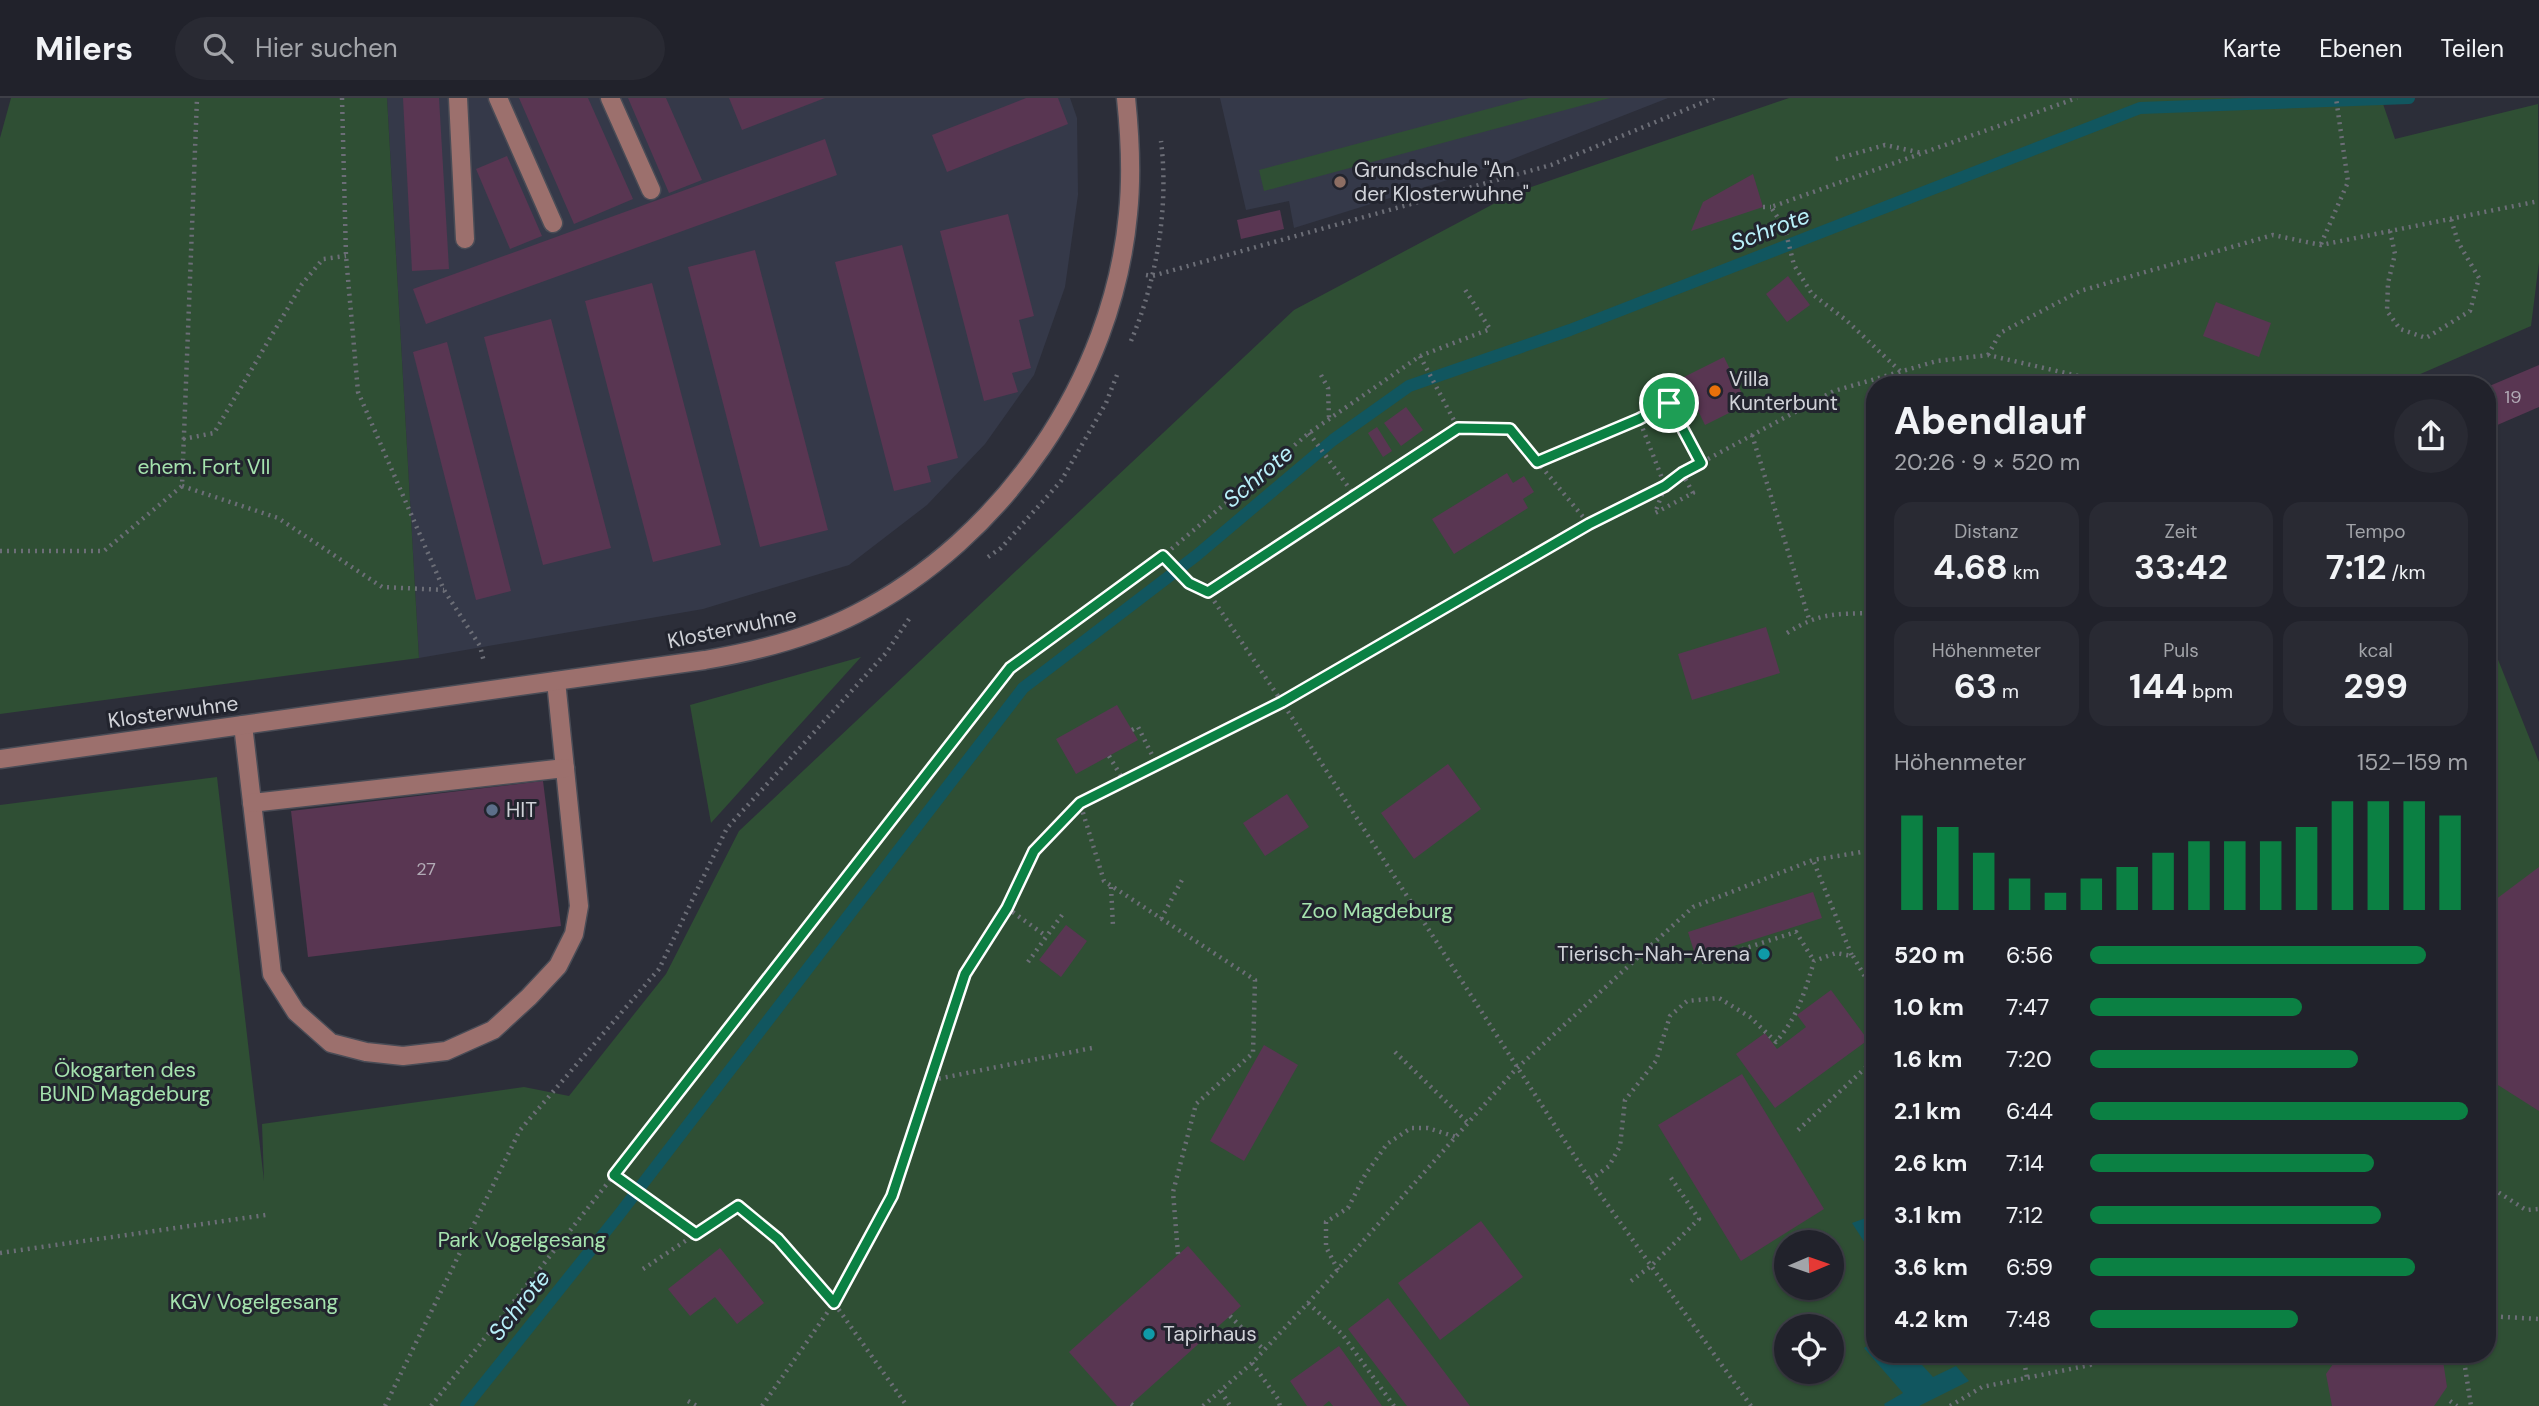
<!DOCTYPE html>
<html lang="de">
<head>
<meta charset="utf-8">
<style>
	body { margin:0; font-family:"DM Sans",sans-serif; background:#292a33; color:#f1f3f6; height:100vh; display:flex; flex-direction:column; font-size:26px; white-space:nowrap }
	* { box-sizing:border-box; margin:0 }
	p { font-size:23px; color:#a2a4a9 }
	.icon { flex:none; width:38px; height:38px; fill:none; stroke:currentColor; stroke-width:2; stroke-linecap:round; stroke-linejoin:round }
	.map { position:relative; flex:1; overflow:hidden }
	.panel { position:absolute; left:1866px; top:278px; width:630px; height:987px; display:flex; flex-direction:column; background:#21222b; border-radius:28px; box-shadow:0 2px 5px #0004,0 0 0 2px #3e3f47 }
	.panel>* { flex:none }
	.needle { width:46px; rotate:88deg }
	.tools { position:absolute; left:1774px; top:1132px; display:grid; gap:14px }
	.tools a { display:grid; place-items:center; width:70px; height:70px; border-radius:50%; background:#21222b; box-shadow:0 2px 5px #0004,0 0 0 2px #3e3f47; font-size:35px }
	.pin { position:absolute; display:grid; place-items:center; width:60px; height:60px; color:#fff; margin:-30px; border:4px solid #fff; border-radius:50%; box-shadow:0 2px 7px #0007 }
	.round { display:grid; place-items:center; flex:none; width:74px; height:74px; border-radius:37px; background:#292a33 }
	.overview { display:flex; align-items:center; justify-content:space-between; height:119px; padding:0 28px }
	h1 { font-size:38px; font-weight:700; line-height:52px }
	.figures { display:grid; grid-template-columns:repeat(3,1fr); gap:10px; height:119px; padding:7px 28px }
	.figures div { display:grid; align-content:center; border-radius:18px; background:#292a33; text-align:center }
	.figures b { font-size:35px; font-weight:700 }
	.figures small { font-size:19px; font-weight:400 }
	.figures p { font-size:19px }
	.chart { height:196px; padding:14px 28px }
	.chart p { display:flex; justify-content:space-between }
	.chart svg { width:100%; height:126px; margin-top:7px; stroke:#0b8043; stroke-width:6 }
	ul { padding:0 28px; list-style:none; font-size:23px }
	li { display:grid; grid-template-columns:112px 84px 1fr; align-items:center; height:52px }
	li i { height:18px; border-radius:9px; background:#0b8043 }
	header { display:flex; align-items:center; gap:42px; box-sizing:border-box; height:98px; padding:0 35px; background:#21222b; border-bottom:2px solid #3e3f47 }
	header strong { font-size:33px }
	nav { display:flex; gap:38px; margin-inline-start:auto; font-size:24px }
	.search { width:490px; height:63px; background:#292a33; display:flex; align-items:center; gap:18px; box-sizing:border-box; padding:0 24px; border-radius:38px; color:#a2a4a9; font-size:26px }
	.map>svg:first-child { display:block }
	.built { fill:#353949 }
	.green { fill:#2f4f34; fill-rule:evenodd }
	.water { fill:#11565f }
	.lines { fill:none; stroke-linecap:round; stroke-linejoin:round }
	.stream { stroke:#11565f; stroke-width:12 }
	.building { fill:#593652 }
	.minor-casing { stroke:#4a4c56; stroke-width:21 }
	.path { stroke:#6c6e77; stroke-width:4.5; stroke-dasharray:2 5; stroke-linecap:butt }
	.minor { stroke:#9c706d; stroke-width:18 }
	.route-casing { stroke:#fff; stroke-width:14 }
	.route { stroke:#0b8043; stroke-width:9 }
	.education-dot { fill:#8d6e63; stroke:#22242e; stroke-width:2.5 }
	.food-dot { fill:#e8710a; stroke:#22242e; stroke-width:2.5 }
	.service-dot { fill:#5c6f8a; stroke:#22242e; stroke-width:2.5 }
	.culture-dot { fill:#0f9aa8; stroke:#22242e; stroke-width:2.5 }
	.labels { text-anchor:middle; stroke-width:6; stroke-linejoin:round; paint-order:stroke }
	.number-label { font-size:18px; fill:#b2abb6 }
	.poi-label { font-size:21px; fill:#d0d2d8; stroke:#22242e; text-anchor:start }
	.park-label { font-size:21px; fill:#a5e3ae; stroke:#22242e }
	.street-label { font-size:21px; fill:#d0d2d8; stroke:#22242e }
	.water-label { font-size:23px; font-style:italic; fill:#b8f0f9; stroke:#22242e }
</style>
</head>
<body>
<header>
<strong>Milers</strong>
<div class="search"><svg class="icon" aria-label="search" viewBox="0 0 24 24"><circle cx="10" cy="10" r="6"/><path d="M15 15l6 6"/></svg>Hier suchen</div>
<nav><a>Karte</a><a>Ebenen</a><a>Teilen</a></nav>
</header>
<div class="map">
<svg width="2539" height="1308" viewBox="0 0 2539 1308">
	<rect width="100%" height="100%" fill="#2c2e39"/>
	<g class="built">
		<polygon points="387,0 1070,0 1077,20 1078,97 1065,189 1034,277 985,346 927,407 849,467 703,511 419,560"/>
		<polygon points="1220,0 1668,0 1505,64 1294,130 1289,103 1246,112"/>
	</g>
	<g class="green">
		<polygon points="11,0 387,0 419,560 0,616 0,40"/>
		<polygon points="1529,0 1610,0 1264,93 1259,72"/>
		<path d="M1789,0h592l14,41 143,-35 1,158 -8,64 -136,59h-521v969h613v-722l52,130v644h-2539v-601l217,-28 47,404 -2,-57 262,-37 45,9 97,-122 73,-143 555,-521 220,-117zM1787,1144h45v46h-45zM1787,1228h45v46h-45z"/>
		<polygon points="861,559 711,725 690,607"/>
	</g>
	<g class="water">
		<polygon points="1874,1117 1874,1159 1852,1125"/>
		<polygon points="1874,1244 1874,1256 1913,1257 1933,1279 1956,1268 1969,1283 1919,1308 1885,1308 1884,1306 1903,1295 1864,1250"/>
	</g>
	<g class="lines">
		<polyline class="stream" points="466,1308 618,1118 1023,590 1197,457 1333,342 1409,288 1570,232 2140,10 2409,0"/>
	</g>
	<g class="building">
		<polygon points="403,0 439,0 449,171 412,173"/>
		<polygon points="519,0 588,0 633,101 574,126"/>
		<polygon points="628,0 666,0 702,82 669,95"/>
		<polygon points="729,0 825,0 742,32"/>
		<polygon points="1026,0 1058,0 1068,26 947,74 932,37"/>
		<polygon points="825,41 837,77 426,226 413,191"/>
		<polygon points="507,58 542,138 510,151 476,71"/>
		<polygon points="1753,76 1763,109 1691,133 1703,104"/>
		<polygon points="1280,112 1284,131 1241,141 1237,122"/>
		<polygon points="1008,116 1034,218 1019,222 1031,270 1012,275 1018,294 984,303 940,133"/>
		<polygon points="902,147 958,360 927,368 931,384 894,393 835,164"/>
		<polygon points="755,152 828,432 760,449 688,169"/>
		<polygon points="1788,178 1810,207 1787,224 1766,196"/>
		<polygon points="652,185 721,447 653,464 585,203"/>
		<polygon points="2216,204 2271,225 2259,259 2203,238"/>
		<polygon points="551,221 611,450 543,467 484,239"/>
		<polygon points="447,244 511,493 476,502 413,254"/>
		<polygon points="1724,259 1747,306 1705,327 1682,280"/>
		<polygon points="2539,267 2539,309 2495,328 2487,309 2487,289"/>
		<polygon points="1406,309 1423,332 1401,348 1384,325"/>
		<polygon points="1377,329 1392,353 1383,359 1368,335"/>
		<polygon points="1507,375 1513,385 1524,378 1534,394 1523,401 1528,410 1454,456 1432,421"/>
		<polygon points="1766,529 1780,575 1692,602 1678,556"/>
		<polygon points="1117,607 1138,642 1076,676 1056,641"/>
		<polygon points="1448,666 1481,711 1414,761 1381,715"/>
		<polygon points="543,683 561,828 308,859 291,713"/>
		<polygon points="1287,696 1309,729 1265,758 1243,725"/>
		<polygon points="2539,769 2539,1013 2487,980 2487,808"/>
		<polygon points="1813,794 1822,820 1696,860 1688,834"/>
		<polygon points="1066,827 1087,843 1061,879 1039,862"/>
		<polygon points="1831,892 1868,942 1775,1010 1736,956 1765,935 1777,951 1806,929 1797,917"/>
		<polygon points="1264,947 1298,967 1244,1063 1210,1043"/>
		<polygon points="1742,976 1824,1111 1741,1163 1658,1027"/>
		<polygon points="1481,1123 1523,1179 1440,1242 1398,1185"/>
		<polygon points="1188,1148 1241,1208 1129,1308 1117,1308 1069,1254"/>
		<polygon points="720,1150 764,1205 737,1226 715,1199 690,1218 668,1191"/>
		<polygon points="1388,1200 1427,1251 1470,1308 1407,1308 1348,1231"/>
		<polygon points="1339,1248 1382,1308 1333,1308 1329,1303 1323,1308 1307,1308 1290,1283"/>
		<polygon points="2340,1256 2442,1256 2447,1289 2434,1308 2332,1308 2326,1276"/>
	</g>
	<g class="lines">
		<defs>
			<g id="minor">
				<polyline points="458,0 465,141"/>
				<polyline points="498,0 553,125"/>
				<polyline points="610,0 651,92"/>
				<polyline points="243,627 272,876 296,914 331,945 366,954 403,958 446,953 493,932 529,899 558,868 574,836 579,808 556,583"/>
				<path d="M0,661l705,-99c53,-9 104,-22 151,-46 147,-75 257,-235 272,-400 4,-38 2,-78 -2,-116"/>
				<polyline points="252,705 565,670"/>
			</g>
		</defs>
		<use href="#minor" class="minor-casing"/>
		<g class="path">
			<polyline points="342,0 346,158 358,294 444,492 480,548 484,564"/>
			<polyline points="1836,61 1885,47 1922,55"/>
			<polyline points="1763,109 1771,109"/>
			<polyline points="2390,133 2395,156 2388,185 2387,213 2400,231 2426,240 2470,213 2479,180 2458,144 2451,121"/>
			<polyline points="2321,146 2348,84 2336,0"/>
			<polyline points="1146,177 1152,178 1551,67 1714,0"/>
			<path d="M1131,243c26,-62 38,-134 30,-200"/>
			<polyline points="1988,257 2000,235 2080,193 2273,137 2321,147 2539,103"/>
			<polyline points="1420,258 1458,330"/>
			<polyline points="1900,273 1846,222 1812,196 1794,167 1785,131 1771,109 2077,0"/>
			<polyline points="1321,277 1328,290 1329,320"/>
			<polyline points="1309,335 1355,398"/>
			<polyline points="1752,337 1809,521"/>
			<polyline points="183,341 214,335 302,186 323,161 346,158"/>
			<polyline points="1537,364 1639,321"/>
			<polyline points="1682,375 1693,395 1655,415 1665,388 1639,321 1669,305 1701,365"/>
			<polyline points="182,388 278,420 382,489 444,492"/>
			<polyline points="0,453 104,453 182,388 197,0"/>
			<polyline points="1163,458 1189,485 1208,494"/>
			<polyline points="988,459 1001,450 1061,383 1106,305 1117,277"/>
			<path d="M1787,535c33,-21 50,-19 87,-20"/>
			<polyline points="1132,632 1138,629 1157,667"/>
			<polyline points="1109,658 1124,683"/>
			<polyline points="1111,789 1113,828"/>
			<polyline points="1007,810 1046,838"/>
			<polyline points="1161,821 1183,780"/>
			<polyline points="1853,858 1868,884 1874,888"/>
			<polyline points="1028,864 1062,817"/>
			<polyline points="1702,864 1796,834 1814,863"/>
			<polyline points="1868,885 1874,906"/>
			<polyline points="1395,954 1468,1025"/>
			<polyline points="932,982 1092,950"/>
			<polyline points="2487,989 2493,982"/>
			<polyline points="1798,1032 1874,962"/>
			<path d="M1590,1082l19,-14 11,-20 5,-46 31,-39 14,-45 17,-15 32,-3 31,19 26,25c21,-24 29,-50 38,-81l22,-8 16,3 -39,-96"/>
			<polyline points="2487,1087 2526,1112 2539,1111"/>
			<polyline points="696,1136 614,1077 1010,570 1163,458 1309,335 1420,258 1490,231 1464,190"/>
			<polyline points="0,1155 266,1117"/>
			<polyline points="1178,1156 1173,1094 1196,1006 1253,955 1255,882 1104,783 1080,705 1282,604 1208,494 1458,330 1510,331 1589,426"/>
			<polyline points="643,1171 738,1108 778,1141 834,1205 907,1308"/>
			<polyline points="1338,1172 1326,1149 1326,1124 1348,1110 1365,1077 1387,1046 1411,1030 1428,1030 1456,1039"/>
			<polyline points="1631,1183 1651,1168 1699,1121 1669,1077"/>
			<polyline points="1308,1205 1342,1236 1394,1308"/>
			<polyline points="1230,1218 1264,1252"/>
			<polyline points="2487,1218 2539,1221"/>
			<polyline points="2023,1256 2027,1280"/>
			<polyline points="2463,1256 2471,1308"/>
			<polyline points="1252,1265 1278,1301 1280,1308"/>
			<polyline points="1221,1293 1230,1308"/>
			<polyline points="688,1303 697,1308"/>
			<polyline points="2450,1303 2457,1308"/>
			<polyline points="1131,1306 1134,1308"/>
			<polyline points="385,1308 520,1032 659,871 727,730 886,555 911,518"/>
			<polyline points="431,1308 614,1077"/>
			<polyline points="762,1308 834,1205 892,1098 965,876 1007,810 1034,753 1079,706"/>
			<polyline points="1203,1308 1252,1265 1308,1205 1516,971 1693,809 1813,762 1874,752"/>
			<polyline points="1751,1308 1590,1082 1282,604 1589,426 1665,388 1682,375 1834,293 1937,263 1988,257 2100,283 2109,287"/>
			<polyline points="1950,1308 1982,1289 2090,1267 2112,1256"/>
		</g>
		<use href="#minor" class="minor"/>
	</g>
	<g class="lines">
		<defs>
			<polygon id="route" points="1669,305 1701,365 1682,375 1665,388 1589,426 1282,604 1080,705 1034,753 1007,810 965,876 892,1098 834,1205 778,1141 738,1108 696,1136 614,1077 1010,570 1163,458 1189,485 1208,494 1458,330 1510,331 1537,364 1639,321"/>
		</defs>
		<use href="#route" class="route-casing"/>
		<use href="#route" class="route"/>
	</g>
	<circle class="education-dot" cx="1340" cy="84" r="7"/>
	<circle class="food-dot" cx="1715" cy="293" r="7"/>
	<circle class="service-dot" cx="492" cy="712" r="7"/>
	<g class="culture-dot">
		<circle cx="1764" cy="856" r="7"/>
		<circle cx="1149" cy="1236" r="7"/>
	</g>
	<g class="labels">
		<g class="number-label">
			<text x="2513" y="305">19</text>
			<text x="426" y="777">27</text>
		</g>
		<g class="poi-label">
			<text x="1354" y="79">Grundschule "An<tspan x="1354" dy="24">der Klosterwuhne"</tspan></text>
			<text x="1729" y="288">Villa<tspan x="1729" dy="24">Kunterbunt</tspan></text>
			<text x="506" y="719">HIT</text>
			<text x="1750" y="863" text-anchor="end">Tierisch-Nah-Arena</text>
			<text x="1163" y="1243">Tapirhaus</text>
		</g>
		<g class="park-label">
			<text x="204" y="376">ehem. Fort VII</text>
			<text x="1377" y="820">Zoo Magdeburg</text>
			<text x="125" y="979">Ökogarten des<tspan x="125" dy="24">BUND Magdeburg</tspan></text>
			<text x="522" y="1149">Park Vogelgesang</text>
			<text x="254" y="1211">KGV Vogelgesang</text>
		</g>
		<g class="street-label">
			<text transform="translate(732 530) rotate(-12)" y="7">Klosterwuhne</text>
			<text transform="translate(173 614) rotate(-8)" y="7">Klosterwuhne</text>
		</g>
		<g class="water-label">
			<text transform="translate(1770 131) rotate(-21)" y="8">Schrote</text>
			<text transform="translate(1258 378) rotate(-40)" y="8">Schrote</text>
			<text transform="translate(519 1207) rotate(-51)" y="8">Schrote</text>
		</g>
	</g>
</svg>
<div class="tools">
<a><svg class="needle" viewBox="-14 -14 28 28"><path d="M0-13l5 13h-10z" fill="#e53935"/><path d="M0 13l5-13h-10z" fill="#a2a4a9"/></svg></a>
<a><svg class="icon" aria-label="locate" viewBox="0 0 24 24"><circle cx="12" cy="12" r="6"/><path d="M12 2v4M12 18v4M2 12h4M18 12h4"/></svg></a>
</div>
<div class="pin" style="left:1669px;top:305px;background:#1e9e55"><svg class="icon" aria-label="arrive" viewBox="0 0 24 24"><path d="M6 21V4h12l-3 4 3 4H6"/></svg></div>
<section class="panel">
<div class="overview"><div><h1>Abendlauf</h1><p>20:26 · 9 × 520 m</p></div><a class="round"><svg class="icon" aria-label="share" viewBox="0 0 24 24"><path d="M12 15V3M7 8l5-5 5 5M5 13v7h14v-7"/></svg></a></div>
<div class="figures">
<div><p>Distanz</p><b>4.68<small> km</small></b></div>
<div><p>Zeit</p><b>33:42</b></div>
<div><p>Tempo</p><b>7:12<small> /km</small></b></div>
</div>
<div class="figures">
<div><p>Höhenmeter</p><b>63<small> m</small></b></div>
<div><p>Puls</p><b>144<small> bpm</small></b></div>
<div><p>kcal</p><b>299</b></div>
</div>
<div class="chart"><p><span>Höhenmeter</span>152–159 m</p>
<svg viewBox="0 0 160 44" preserveAspectRatio="none"><path d="M5 44V11M15 44V15M25 44V24M35 44V33M45 44V38M55 44V33M65 44V29M75 44V24M85 44V20M95 44V20M105 44V20M115 44V15M125 44V6M135 44V6M145 44V6M155 44V11"/></svg>
</div>
<ul>
<li><b>520 m</b>6:56<i style="width:89%"></i></li>
<li><b>1.0 km</b>7:47<i style="width:56%"></i></li>
<li><b>1.6 km</b>7:20<i style="width:71%"></i></li>
<li><b>2.1 km</b>6:44<i style="width:100%"></i></li>
<li><b>2.6 km</b>7:14<i style="width:75%"></i></li>
<li><b>3.1 km</b>7:12<i style="width:77%"></i></li>
<li><b>3.6 km</b>6:59<i style="width:86%"></i></li>
<li><b>4.2 km</b>7:48<i style="width:55%"></i></li>
</ul>
</section>
</div>
</body>
</html>
